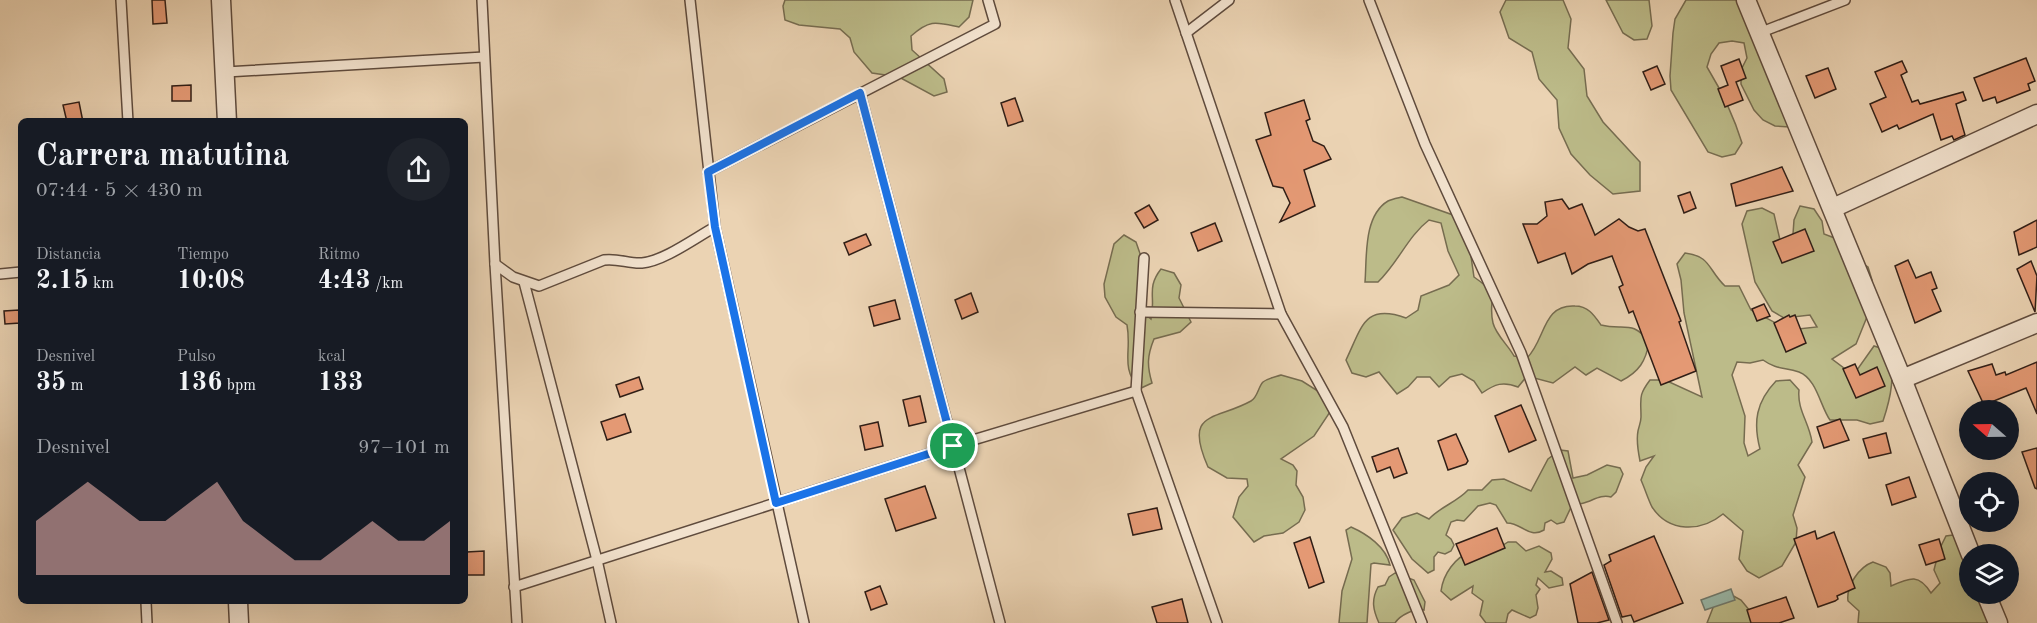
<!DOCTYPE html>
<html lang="es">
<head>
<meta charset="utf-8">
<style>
	body { margin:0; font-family:"Old Standard TT",serif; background:#20242c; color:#f1f3f6; height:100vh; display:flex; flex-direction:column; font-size:22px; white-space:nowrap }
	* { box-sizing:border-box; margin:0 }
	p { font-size:20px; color:#9ea1a6 }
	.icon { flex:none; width:33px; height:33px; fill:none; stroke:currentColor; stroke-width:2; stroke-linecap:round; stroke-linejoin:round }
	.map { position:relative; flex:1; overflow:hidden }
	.drawer { position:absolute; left:18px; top:118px; width:450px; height:486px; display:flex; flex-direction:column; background:#171b24; border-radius:9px; box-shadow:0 6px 24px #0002 }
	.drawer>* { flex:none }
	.needle { width:39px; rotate:290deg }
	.tools { position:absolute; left:1959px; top:400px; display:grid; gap:12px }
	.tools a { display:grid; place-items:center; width:60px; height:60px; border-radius:50%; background:#171b24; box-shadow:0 6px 24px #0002; font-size:30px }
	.pin { position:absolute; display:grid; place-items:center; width:51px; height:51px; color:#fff; margin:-26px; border:3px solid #fff; border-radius:50%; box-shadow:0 2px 6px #0007 }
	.round { display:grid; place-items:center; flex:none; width:63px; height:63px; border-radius:32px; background:#20242c }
	.summary { display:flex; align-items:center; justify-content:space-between; height:102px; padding:0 18px }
	h1 { font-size:33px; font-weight:700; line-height:45px }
	.figures { display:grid; grid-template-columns:repeat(3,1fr); gap:9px; height:102px; padding:6px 18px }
	.figures div { display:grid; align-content:center }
	.figures b { font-size:26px; font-weight:700 }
	.figures small { font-size:16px; font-weight:400 }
	.figures p { font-size:16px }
	.chart { height:168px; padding:12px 18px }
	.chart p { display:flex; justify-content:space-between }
	.chart svg { width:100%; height:108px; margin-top:6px; fill:#c59692; opacity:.7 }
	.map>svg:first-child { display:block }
	.green { fill:#bcbb89; stroke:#766c50; stroke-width:1.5 }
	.water { fill:#99b8a9; stroke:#6f7a6e; stroke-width:1.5 }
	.building { fill:#e49974; stroke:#301e16; stroke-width:1.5 }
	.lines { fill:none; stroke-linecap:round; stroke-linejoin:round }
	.service-casing { stroke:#5f4b3d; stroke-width:12 }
	.minor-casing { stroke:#5f4b3d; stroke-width:21 }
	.service { stroke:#f2e2ce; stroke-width:9 }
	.minor { stroke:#f2e2ce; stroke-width:18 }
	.route-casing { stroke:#fff; stroke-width:12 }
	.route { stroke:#1a73e8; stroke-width:8 }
</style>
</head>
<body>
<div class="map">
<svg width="2037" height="623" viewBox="0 0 2037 623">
	<rect width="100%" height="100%" fill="#ebd3b3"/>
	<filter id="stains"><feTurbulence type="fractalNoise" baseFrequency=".00333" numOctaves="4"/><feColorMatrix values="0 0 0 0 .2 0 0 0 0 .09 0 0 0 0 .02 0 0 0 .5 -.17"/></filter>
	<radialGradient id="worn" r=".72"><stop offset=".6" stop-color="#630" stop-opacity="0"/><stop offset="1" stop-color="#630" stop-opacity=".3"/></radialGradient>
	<g class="green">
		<path d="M785,0h188l-4,17 -10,10c-23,-5 -29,-8 -48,9l1,14 32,29 3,13 -13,4 -35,-19 -27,-4 -18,-21 -4,-14 -10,-9 -41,-4 -14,-5 -2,-14z"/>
		<polygon points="1506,0 1563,0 1571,19 1568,48 1584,69 1587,96 1603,122 1640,162 1640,191 1613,194 1590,175 1571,154 1559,128 1557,100 1539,79 1532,52 1509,38 1500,12"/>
		<polygon points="1606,0 1649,0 1652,26 1647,39 1634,40 1623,33"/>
		<path d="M1686,0h59l44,127 -14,-1 -12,-6 -9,-10 -13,-26v-14l6,-12 -3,-15 -12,-2 -13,2 -8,11 -4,13c14,23 27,50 35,76l-7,11 -13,3 -14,-5 -37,-62 -1,-14 3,-43 2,-14z"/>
		<path d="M1402,197l51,18 15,21 6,41c29,20 13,20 19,46 3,12 15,22 21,33l13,2c19,-19 15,-54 48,-52 13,0 19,9 26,19 23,6 31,-6 48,17 -3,19 -10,30 -28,39l-24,-13 -11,7 -11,-8 -22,16 -26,-7 -9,11c-15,-6 -23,-3 -36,6l-8,-12 -12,-7 -12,3 -11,10 -9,-10h-13l-9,10 -11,7 -18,-22 -13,5 -14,-4 -6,-13c16,-33 18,-57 60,-42l12,-8 3,-14 28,-11 10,-10 -11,-24 -7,-28 -12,-3c-21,16 -31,43 -51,62h-13c2,-24 -2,-66 23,-81 4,-2 10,-3 14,-4z"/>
		<path d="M1800,206l14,3 8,12 2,13 13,5 18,20 13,8 4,13 -3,14 2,13 -15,37 -24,15 12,9 13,2 17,-24 13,4c9,25 4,47 -4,71l-13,3 -13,-4h-27c-10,-14 -13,-41 -31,-48 -14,-5 -22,-2 -36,-12l-13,3 -13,-1 -5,13 13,41 -1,27 4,13 12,-7c-7,-27 -4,-47 16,-68l14,-1 9,10c-2,20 10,32 13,52l-14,23 7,12 -12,38 4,13 -1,14 -14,24 -23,12 -12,-7 -8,-12 4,-28 -20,-17c-22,18 -54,19 -71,-7 -4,-8 -7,-18 -11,-27l5,-13 8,-11 -14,5c-2,-10 -4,-20 -2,-30 1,-5 3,-9 3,-14 0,-19 -3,-21 9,-37h15l37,17 -18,-84 -3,-33 -4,-16 8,-11c26,3 23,17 40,33h14l12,24 38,20 28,-3 -7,-12 -26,3 -12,-7 -17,-29 -13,-58 5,-13 15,-3 12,6 6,26 12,8 2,-28z"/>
		<path d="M1124,235l12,7 9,26 -4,42 10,9c5,-22 -5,-31 10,-50l13,4 7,12 -2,13 12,24 -11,10 -26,7c-7,17 -7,27 -2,44l-13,6c-19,-23 -7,-37 -12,-64l-11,-8 -11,-20 -1,-13 10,-40z"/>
		<path d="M1281,375l21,6 19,12 9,19 -16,24 -33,23 12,6 4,6 -1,14 7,12 2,13 -6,12 -16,11 -19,3 -10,6 -21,-25 6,-20 9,-11 -1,-7 -20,-1 -19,-11c-25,-57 7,-46 43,-66 7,-4 7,-14 12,-19 5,-4 12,-5 18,-7z"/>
		<path d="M1560,450l8,1 5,27 14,-3 20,-10 13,3 3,6 -7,18 -5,5c-14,-4 -24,10 -38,6l-9,19 -7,2 -6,-4 -6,3 -1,7c-15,9 -22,-7 -37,-7l-11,-18 -6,-2 -12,3 -14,15 -7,-1 -6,2 -5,13 5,4 3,6 -3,6 -6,3 -7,-2 -4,5v13l-6,3 -16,-14 -19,-29 9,-12 15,-5 12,6c11,-12 28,-17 39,-29h14l10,-10 12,-1 27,12 17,-32z"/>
		<path d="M1351,527c16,7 35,20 39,38l-16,-2 -3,1 -4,59h-28l3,-32 10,-32 -6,-29z"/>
		<path d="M1953,535l7,2 9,19 1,38h27l-3,29h-136l1,-12 -11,-10c-2,-15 11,-34 25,-39l13,5 4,6 1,13c20,-9 28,-12 40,7l9,-10 -6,-13 5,-20 7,-14z"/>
		<path d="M1508,542h8l10,9 13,-5 12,7 1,6 -7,13 6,-1 11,7 1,7 -14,3 -11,-10 -2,7 4,4 -4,6 2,13 -2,7 -6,3 -18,-8 -4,4 -2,9h-20l-6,-8 3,-14 -11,-8 1,-7 -22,14 -10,-9c2,-16 14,-35 31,-39 12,-3 26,-2 36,-10z"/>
		<path d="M1395,573l19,7 11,22 -1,8c-9,-2 -24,5 -29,13h-16c-6,-13 -8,-23 -1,-36l7,-2 4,-8z"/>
		<polygon points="1728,593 1741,600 1760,623 1707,623 1716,600"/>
	</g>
	<polygon class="water" points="1731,589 1735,600 1705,610 1701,600"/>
	<g class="building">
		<polygon points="152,0 165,0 167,23 153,24"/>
		<polygon points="2026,58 2035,81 2028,84 2030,90 1997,103 1995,97 1983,101 1974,78"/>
		<polygon points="1739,59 1746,78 1736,82 1743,100 1725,107 1718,89 1728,85 1721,66"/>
		<polygon points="1902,61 1907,72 1901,75 1912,102 1918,100 1920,104 1963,92 1966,100 1956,104 1965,135 1954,140 1952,136 1941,140 1933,114 1899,129 1897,125 1882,132 1870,104 1886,97 1875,72"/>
		<polygon points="1657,66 1665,84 1651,90 1643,72"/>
		<polygon points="1828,68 1836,89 1815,98 1806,76"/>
		<polygon points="191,85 191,101 172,101 172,86"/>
		<polygon points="1015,98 1023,121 1008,126 1001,103"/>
		<polygon points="1304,100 1310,119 1306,121 1313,141 1324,146 1331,159 1304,170 1315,206 1280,222 1290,203 1283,188 1273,186 1256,140 1271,135 1265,113"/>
		<polygon points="79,102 83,122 67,122 63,105"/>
		<polygon points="1782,167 1793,191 1736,206 1731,184"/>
		<polygon points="1690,192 1696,208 1684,213 1678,196"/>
		<polygon points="1562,199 1569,209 1582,204 1595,235 1619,219 1629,227 1638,231 1645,229 1681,321 1679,322 1696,371 1661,385 1633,311 1629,313 1619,287 1623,285 1612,256 1588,264 1572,274 1565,253 1538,263 1523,224 1537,224 1547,216 1545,202"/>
		<polygon points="1149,205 1158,220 1144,228 1135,213"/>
		<polygon points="2037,220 2037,247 2019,255 2014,232"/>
		<polygon points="1215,223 1222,241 1198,251 1191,233"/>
		<polygon points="1805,229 1814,251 1782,263 1773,242"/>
		<polygon points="866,234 871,245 849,255 844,243"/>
		<polygon points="1908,260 1916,278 1931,272 1937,288 1932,290 1941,311 1915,323 1895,266"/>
		<polygon points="2031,261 2037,276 2035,312 2017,269"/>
		<polygon points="971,293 978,312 962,319 955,300"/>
		<polygon points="895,300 900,319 874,326 869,307"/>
		<polygon points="1764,304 1770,316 1757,321 1752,309"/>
		<polygon points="19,310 20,323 5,324 4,311"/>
		<polygon points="1789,315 1790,317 1795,315 1806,343 1786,352 1774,323"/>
		<polygon points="2037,362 2037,414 2026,388 1984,405 1968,371 1992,364 1996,375 2005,372 2006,375"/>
		<polygon points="1855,364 1860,375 1877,367 1885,386 1856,398 1843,369"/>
		<polygon points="639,377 643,389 620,397 616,385"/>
		<polygon points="920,396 926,422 909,426 903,400"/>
		<polygon points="1521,405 1536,440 1509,452 1495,416"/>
		<polygon points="625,414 631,432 607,440 601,422"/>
		<polygon points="1840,419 1849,440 1824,448 1817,427"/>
		<polygon points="878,422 883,446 865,450 860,426"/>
		<polygon points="1886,433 1891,453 1869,458 1863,439"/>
		<polygon points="1456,434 1468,461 1466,464 1448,470 1438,441"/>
		<polygon points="1398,448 1407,473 1394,478 1390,467 1377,472 1372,457"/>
		<polygon points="2037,448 2037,489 2035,488 2022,452"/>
		<polygon points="1909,477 1916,497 1892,505 1886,485"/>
		<polygon points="925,486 936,518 896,531 885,499"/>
		<polygon points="1157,508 1162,529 1133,535 1128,514"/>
		<polygon points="1497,528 1505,548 1465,565 1456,544"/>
		<polygon points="1815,531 1817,539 1834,532 1855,588 1837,596 1838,599 1835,601 1818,607 1794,539"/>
		<polygon points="1654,536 1683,603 1634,622 1631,615 1622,617 1604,565 1611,561 1609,555"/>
		<polygon points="1310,537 1324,582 1309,588 1294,543"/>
		<polygon points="1939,539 1945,559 1926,565 1919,545"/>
		<polygon points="484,551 484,575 467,575 467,552"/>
		<polygon points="1592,572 1609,620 1597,623 1578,623 1570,584"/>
		<polygon points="880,586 887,604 871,610 865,592"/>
		<polygon points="1786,597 1794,618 1779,623 1751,623 1747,610"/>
		<polygon points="1182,599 1188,623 1157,623 1152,607"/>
	</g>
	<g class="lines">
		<defs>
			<g id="service">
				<polyline points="121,0 128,122"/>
				<polyline points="482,0 495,264 517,623"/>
				<polyline points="690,0 715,227 804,623"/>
				<polyline points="1175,0 1281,314 1343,427 1422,623"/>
				<polyline points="1369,0 1425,144 1521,353 1617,623"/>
				<polyline points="1186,33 1229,0"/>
				<polyline points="1759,33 1845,0"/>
				<polyline points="226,72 484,57"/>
				<polyline points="860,93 1000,623"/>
				<polyline points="708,172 995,24 988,0"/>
				<polyline points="1144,258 1136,391 1217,623"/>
				<path d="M495,264l18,13 26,9 65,-26c14,-2 25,4 38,3 22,-2 53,-25 73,-36"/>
				<polyline points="0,274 21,272"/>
				<polyline points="524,282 597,560 611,623"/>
				<polyline points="1140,312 1281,314"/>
				<polyline points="514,587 953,446 1136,391"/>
				<polyline points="146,602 147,623"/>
			</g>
			<g id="minor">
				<polyline points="221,0 227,122"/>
				<polyline points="1746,0 1902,379 1971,555"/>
				<polyline points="1833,208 2037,114"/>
				<polyline points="1902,379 2037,323"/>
				<polyline points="1986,594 1998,623"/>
				<polyline points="238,602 239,623"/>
			</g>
		</defs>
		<use href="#service" class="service-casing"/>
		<use href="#minor" class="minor-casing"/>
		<use href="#service" class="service"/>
		<use href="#minor" class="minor"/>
	</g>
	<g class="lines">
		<defs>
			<polygon id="route" points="860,93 953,446 776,503 715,227 708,172"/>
		</defs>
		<use href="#route" class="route-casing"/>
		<use href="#route" class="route"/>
	</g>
	<rect width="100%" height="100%" filter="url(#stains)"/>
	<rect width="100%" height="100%" fill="url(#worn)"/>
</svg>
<div class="tools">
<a><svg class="needle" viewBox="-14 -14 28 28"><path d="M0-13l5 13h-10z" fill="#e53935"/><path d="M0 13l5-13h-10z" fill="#9ea1a6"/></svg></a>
<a><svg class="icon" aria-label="locate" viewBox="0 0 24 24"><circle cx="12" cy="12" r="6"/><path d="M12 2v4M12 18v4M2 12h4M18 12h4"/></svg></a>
<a><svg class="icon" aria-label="layers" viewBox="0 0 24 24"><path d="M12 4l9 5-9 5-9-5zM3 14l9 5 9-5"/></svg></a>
</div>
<div class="pin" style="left:953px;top:446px;background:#1e9e55"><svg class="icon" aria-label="arrive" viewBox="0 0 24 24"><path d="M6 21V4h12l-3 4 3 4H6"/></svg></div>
<section class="drawer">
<div class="summary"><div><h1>Carrera matutina</h1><p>07:44 · 5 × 430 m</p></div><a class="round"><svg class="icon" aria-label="share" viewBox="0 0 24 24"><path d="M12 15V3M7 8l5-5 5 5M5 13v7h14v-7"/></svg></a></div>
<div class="figures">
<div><p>Distancia</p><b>2.15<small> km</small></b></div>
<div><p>Tiempo</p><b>10:08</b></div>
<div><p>Ritmo</p><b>4:43<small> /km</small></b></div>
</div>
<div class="figures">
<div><p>Desnivel</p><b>35<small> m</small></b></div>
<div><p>Pulso</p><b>136<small> bpm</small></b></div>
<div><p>kcal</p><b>133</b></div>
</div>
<div class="chart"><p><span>Desnivel</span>97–101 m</p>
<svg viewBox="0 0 160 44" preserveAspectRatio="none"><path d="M0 44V22L10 14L20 6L30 14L40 22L50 22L60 14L70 6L80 22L90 30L100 38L110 38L120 30L130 22L140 30L150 30L160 22V44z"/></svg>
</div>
</section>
</div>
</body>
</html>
